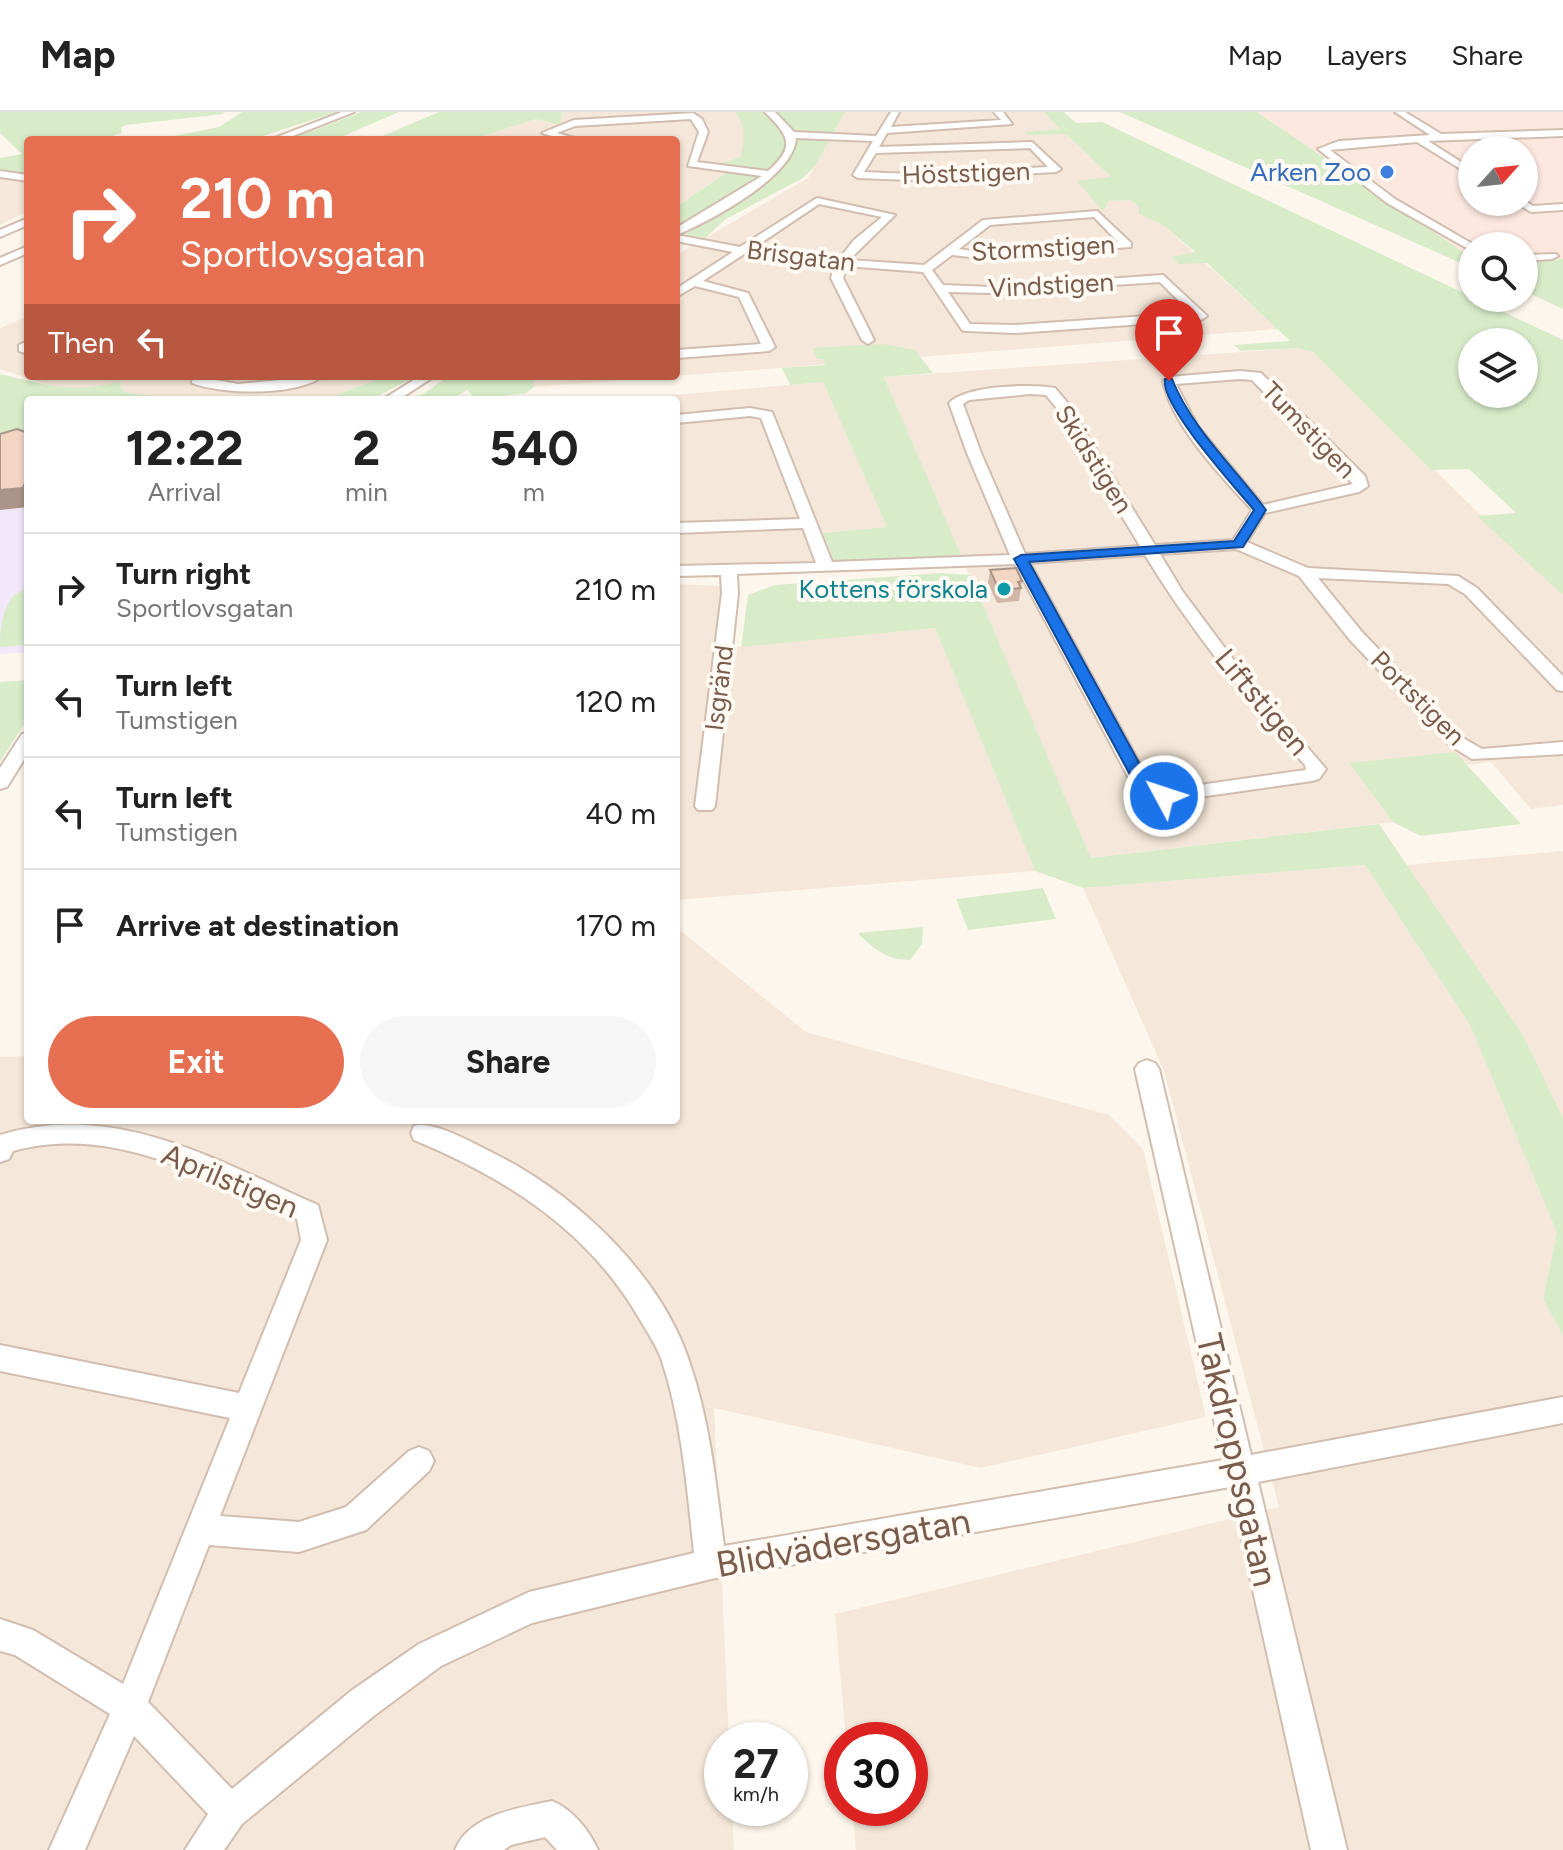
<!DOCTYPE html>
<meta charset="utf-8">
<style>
body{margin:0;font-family:Figtree,sans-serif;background:#f6f6f6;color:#222;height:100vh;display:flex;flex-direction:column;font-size:30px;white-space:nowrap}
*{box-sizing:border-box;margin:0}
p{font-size:26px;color:#767676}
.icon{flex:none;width:44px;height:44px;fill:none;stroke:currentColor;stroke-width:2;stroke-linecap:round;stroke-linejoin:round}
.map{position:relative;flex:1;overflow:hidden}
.panel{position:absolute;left:24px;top:284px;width:656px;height:728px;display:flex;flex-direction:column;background:#fff;border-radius:8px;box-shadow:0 2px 6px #0004}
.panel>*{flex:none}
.hud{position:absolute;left:24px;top:24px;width:656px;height:244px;border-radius:8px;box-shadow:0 2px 6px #0004;background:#e76f51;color:#fff;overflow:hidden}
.needle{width:52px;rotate:63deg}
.controls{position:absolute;left:1458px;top:24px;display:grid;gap:16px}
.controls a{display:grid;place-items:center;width:80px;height:80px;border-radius:50%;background:#fff;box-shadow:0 2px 6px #0004;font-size:40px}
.speed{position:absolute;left:704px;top:1610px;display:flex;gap:16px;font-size:40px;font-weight:700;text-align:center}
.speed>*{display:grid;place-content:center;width:104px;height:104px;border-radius:50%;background:#fff;box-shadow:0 2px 6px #0004;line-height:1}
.speed small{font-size:20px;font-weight:400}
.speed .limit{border:12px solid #d22;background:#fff;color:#111}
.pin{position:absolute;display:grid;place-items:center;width:68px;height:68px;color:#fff;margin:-82px -34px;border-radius:50% 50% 50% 0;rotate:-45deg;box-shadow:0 0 8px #0007}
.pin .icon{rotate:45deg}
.me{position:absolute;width:88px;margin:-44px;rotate:310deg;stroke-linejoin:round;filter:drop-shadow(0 0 6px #0008)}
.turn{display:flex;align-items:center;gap:28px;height:168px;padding:0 24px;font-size:36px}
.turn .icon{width:104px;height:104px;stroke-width:2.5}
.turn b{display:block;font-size:56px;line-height:68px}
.then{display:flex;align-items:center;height:76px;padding:0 24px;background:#0003;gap:16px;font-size:30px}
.eta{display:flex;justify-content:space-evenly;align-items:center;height:136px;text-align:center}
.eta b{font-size:48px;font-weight:700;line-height:56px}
.button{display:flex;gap:16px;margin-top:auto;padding:16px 24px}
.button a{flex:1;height:92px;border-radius:48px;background:#e76f51;color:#fff;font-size:32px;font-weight:700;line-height:92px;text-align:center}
.button a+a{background:#f6f6f6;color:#222}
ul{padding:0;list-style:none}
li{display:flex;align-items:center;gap:24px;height:112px;padding:0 24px;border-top:2px solid #e0e0e0}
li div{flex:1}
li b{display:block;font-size:30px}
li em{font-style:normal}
header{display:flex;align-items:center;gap:48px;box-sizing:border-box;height:112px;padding:0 40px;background:#fff;border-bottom:2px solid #e0e0e0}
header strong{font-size:38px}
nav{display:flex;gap:44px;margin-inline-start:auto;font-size:28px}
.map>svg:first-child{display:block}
.residential{fill:#f5e8da}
.commercial{fill:#fde8e0;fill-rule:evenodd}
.education{fill:#f3e8fa}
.green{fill:#d8ecc9;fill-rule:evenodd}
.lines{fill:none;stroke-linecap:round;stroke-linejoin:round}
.minor-casing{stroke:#d1beb0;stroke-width:4}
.minor{fill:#fff;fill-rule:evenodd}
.wall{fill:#d1b7a8}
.shaded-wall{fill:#aa9588}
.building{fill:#f3d5c3;stroke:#aa9588;stroke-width:2}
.route{fill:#1a73e8;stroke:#114b97;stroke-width:2}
.shop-dot{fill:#3f7fe0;stroke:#fffaf3;stroke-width:3}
.culture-dot{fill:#0f9aa8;stroke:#fffaf3;stroke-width:3}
.labels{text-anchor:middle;stroke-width:8;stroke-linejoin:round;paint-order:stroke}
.far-shop-label{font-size:26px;fill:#366cbe;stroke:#fffaf3;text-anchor:end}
.far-street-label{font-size:26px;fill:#7a5c4d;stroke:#fffaf3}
.far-culture-label{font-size:26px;fill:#0d838f;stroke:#fffaf3;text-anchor:end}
.street-label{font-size:30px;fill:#7a5c4d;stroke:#fffaf3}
.near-street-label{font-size:36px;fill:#7a5c4d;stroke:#fffaf3}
</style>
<header>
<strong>Map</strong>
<nav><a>Map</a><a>Layers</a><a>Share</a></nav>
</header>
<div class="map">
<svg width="1563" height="1738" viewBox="0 0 1563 1738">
<rect width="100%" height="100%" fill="#fdf6ec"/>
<path class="residential" d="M563,0H735L742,9L745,30L740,45L722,51L734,55L676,95V28H470L536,7L559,13Z
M845,0H1044L1061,17L1026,20L1066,22L1112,66L1103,98L1109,89L1130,88L1139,95V102L1163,113L1278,217L676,264V143L808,66Z
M0,65L28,71V99L0,113Z
M28,204V264H387L333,284L295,288H160L153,284L124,280L119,270L88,278L58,276L0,257V216Z
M1298,236L1313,240L1563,483V693L1531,697L1491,650L1466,653L1454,640L1350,652L1393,710L1091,746L884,265Z
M535,264H674L534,275Z
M823,270L887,415L824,421L835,451L676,454V288H617Z
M676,472L722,474L716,537L935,516L1035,759L676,788Z
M1563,739V1006L1523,923L1406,753Z
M1365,753L1470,913L1557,1121L1543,1187L1563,1223V1738H856L852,1696H910V1628H846L835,1502L1279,1395L1164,959L1083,776Z
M676,815L806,920L1109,1003L1143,1037L1206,1305L981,1356L714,1296L729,1628H722V1696H732L734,1738H0V945L28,944V1008H676Z"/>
<path class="commercial" d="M1257,0H1563V147L1524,150V134H1472V146ZM1472,38H1524V90H1472Z"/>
<path class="education" d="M28,328V540L0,542V340Z"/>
<path class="green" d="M0,0H223L224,2L126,13L121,15L122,21L114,23L118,28H28V63L0,57V46L22,42L0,21Z
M242,0H337L250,28H154L219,15Z
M361,0H399L334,28H288Z
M439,0H563L559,13L536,7L470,28H373Z
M735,0H845L815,54L803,66L726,107L705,126L676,120V95L733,56L702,50L722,51L740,45C745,28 746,13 735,0Z
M1044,0H1064L1076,11L1102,10L1563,228V483L1477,404L1516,401L1469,357L1431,358L1313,240L1298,236L1241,239L1234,233L1290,229L1207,151L1178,152L1172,145L1195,140L1163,113L1139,102V95L1130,88L1109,89L1103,99L1077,69L1111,65L1066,22L1028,23L1025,20L1060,17ZM1472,230H1524V282H1472Z
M1120,0H1257L1472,146V156Z
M1563,147V197L1524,179V150Z
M883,232L915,238L933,261L884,265L961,443L835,451L823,421L887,415L823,270L790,273L782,256L825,253L823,247H817L813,236Z
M0,262C47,273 70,282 119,270L124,280L153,284L160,288H28V328L0,340Z
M387,264H416L376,285L296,288L333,284Z
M449,264H535L534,275L526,281L476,287L467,278L452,287L420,284Z
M941,461L970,463L1091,746L1379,712L1523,923L1563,1006V1223L1543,1187L1557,1121L1470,913L1365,753L1083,776L1035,759L935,516L741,535L748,483L775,473Z
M28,476V533L0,535C0,514 3,482 28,476Z
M28,568V606L0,650V570Z
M1455,640L1521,712L1421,724L1393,710L1349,651Z
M1043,776L1056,807L968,818L956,787Z
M923,815L922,832L910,848C887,848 873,837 858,821Z"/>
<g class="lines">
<defs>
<path id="minor" d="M342,0H354L283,28H269Z
M765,0H775L794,20L876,24L891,0H899L891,15L1001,8L994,0H1003L1012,12L887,21L879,35L1032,30L1061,57L1056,60L910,68L858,66L853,63L873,29L796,26C795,64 710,109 677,123L740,135L817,86L895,103L849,148L924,153L983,108L1097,99L1131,131V135L978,146L952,143L932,158L943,173L990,175L1163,163L1207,204L1201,208L1015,221L966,219L962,218L923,160L846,154L843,166L874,228L868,232L862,228L831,166L835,153L783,149L744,142L703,169L748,181L775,235L769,239L676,246V238L761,232L739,185L695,174L676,185V177L733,140L676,129V116L762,64L688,54L699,20L691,7L575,14L557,21L581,28H565L542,21L574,8L693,1L702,7L708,20L697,50L768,59C797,34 788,23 765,0ZM1030,36L1048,55L910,62L864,60L876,41ZM819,92L882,105L854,128L839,147L752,137ZM1094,105L1118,130L978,140L959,137L990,113ZM1160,170L1191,201L1015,213L970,212L948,180L990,181Z
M1395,0H1405L1441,22L1563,18V24L1428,29L1472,57V64L1417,30L1330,38L1395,87L1476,134H1472V139L1387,91L1318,37L1339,29L1430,23Z
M0,59L28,63V69L0,65Z
M1524,88L1533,94L1563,92V98L1531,100L1515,90Z
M28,106V113L0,125V118Z
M28,134V141L0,153V146Z
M1556,142L1558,144L1552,147L1524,149V143Z
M28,229V242L19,239V233Z
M1240,259L1261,261L1365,364L1368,374L1359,380L1265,401L1247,430L1308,456L1458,464L1477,476L1563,564V579L1557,578L1465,482L1448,472L1318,466L1362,520L1463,626L1482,637L1563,630V642L1472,647L1451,634L1350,528L1299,464L1236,437L1160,442L1183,480L1245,563L1326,657L1319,667L1312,669L1164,690L1146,685L1133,674L1015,452L737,462L738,481L715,694L712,698H698L695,694L722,481L721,463L676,464V454L816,451L803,416L676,421V411L800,407L761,306L750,304L676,311V303L750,296L772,300L832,450L1010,443L967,341L949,291C966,273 1031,272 1055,276L1066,289L1155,433L1233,428L1252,398C1222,365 1172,314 1163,269L1169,265ZM1240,267L1252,268L1353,372L1263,393L1197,313L1176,272ZM1030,282L1046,283L1055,294L1140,434L1025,442L981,341L963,292L969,288ZM1145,443C1191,519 1246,586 1305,653L1306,658L1164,678L1150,670L1030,451Z
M193,264L238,272L323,264C297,284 223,283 192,271Z
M420,264H435L398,288H382Z
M28,621V641L7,675L0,677V656L22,622Z
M1147,948L1155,951L1159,957L1251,1343L1563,1285V1311L1258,1370L1347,1738H1311L1230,1375L711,1467L532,1511L441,1554L375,1603L242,1712L224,1738H185L208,1702L134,1624L85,1738H49L110,1602L15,1543L0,1539V1507L33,1518L123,1572L230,1306L0,1259V1233L239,1281L301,1128L297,1107C208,1067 114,1011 13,1039L9,1047L0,1050V1023C115,988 215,1048 318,1093L327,1128L220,1404L299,1410L346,1395L409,1339L419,1335L429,1339L434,1349L429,1359L366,1418L299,1440L209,1433L148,1590L232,1677L351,1579L419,1532L529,1480L694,1441C687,1376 682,1310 662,1249C657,1234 647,1220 639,1206C588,1118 506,1066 414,1028L411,1021L414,1014C433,1008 475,1032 493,1041C574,1081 660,1161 689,1249C710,1309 716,1372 724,1434L1223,1348L1135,957L1139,951Z
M552,1689C572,1697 589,1718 598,1738H557L545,1725L511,1733L504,1738H455C470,1702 519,1696 552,1689Z"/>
</defs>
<use href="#minor" class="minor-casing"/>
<use href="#minor" class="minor"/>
</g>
<path class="wall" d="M990,458L1022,469L1019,489L997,491L988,471Z"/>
<path class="shaded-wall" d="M28,364V395L0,398V378Z"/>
<path class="building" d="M17,317L28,321V353L27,356H28V364L23,376L0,378V322Z
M1016,456L1022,469L1018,470L1021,476L999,478L990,458Z"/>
<path class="route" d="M1165,267H1172C1192,317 1234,355 1266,398L1243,435L1029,450L1150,671L1172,684L1164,689L1147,685L1136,674L1014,447L1021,443L1234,429L1254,398C1234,374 1160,293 1165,267Z"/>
<circle class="shop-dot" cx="1387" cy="60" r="8"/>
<circle class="culture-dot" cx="1004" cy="477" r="8"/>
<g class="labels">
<g class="far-shop-label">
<text x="1371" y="69">Arken Zoo</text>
</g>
<g class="far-street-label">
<text transform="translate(966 61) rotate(-2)" y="9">Höststigen</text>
<text transform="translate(1043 136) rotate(-3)" y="9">Stormstigen</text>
<text transform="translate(801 144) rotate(7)" y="9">Brisgatan</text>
<text transform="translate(1051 173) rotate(-3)" y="9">Vindstigen</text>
<text transform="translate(1309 318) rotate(46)" y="9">Tumstigen</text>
<text transform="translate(1094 347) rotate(58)" y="9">Skidstigen</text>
<text transform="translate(719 576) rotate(-83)" y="9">Isgränd</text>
<text transform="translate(1418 586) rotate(45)" y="9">Portstigen</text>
</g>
<g class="far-culture-label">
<text x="988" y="486">Kottens förskola</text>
</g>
<g class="street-label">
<text transform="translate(1262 590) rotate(50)" y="10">Liftstigen</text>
<text transform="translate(230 1069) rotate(23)" y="10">Aprilstigen</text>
</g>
<g class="near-street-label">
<text transform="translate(1238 1348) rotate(77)" y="13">Takdroppsgatan</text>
<text transform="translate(843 1430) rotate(-10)" y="13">Blidvädersgatan</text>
</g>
</g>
</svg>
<div class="controls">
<a><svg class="needle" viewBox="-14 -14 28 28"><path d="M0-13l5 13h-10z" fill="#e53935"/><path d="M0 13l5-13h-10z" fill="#767676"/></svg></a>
<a><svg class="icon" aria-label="search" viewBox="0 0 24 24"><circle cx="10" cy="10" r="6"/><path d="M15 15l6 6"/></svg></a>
<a><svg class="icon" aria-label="layers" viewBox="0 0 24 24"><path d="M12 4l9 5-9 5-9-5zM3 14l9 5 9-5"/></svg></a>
</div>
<div class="speed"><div>27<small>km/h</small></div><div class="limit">30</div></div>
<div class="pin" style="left:1169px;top:269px;background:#d93025"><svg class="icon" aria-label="arrive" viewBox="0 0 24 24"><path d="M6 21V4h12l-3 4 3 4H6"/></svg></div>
<svg class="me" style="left:1164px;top:684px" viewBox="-20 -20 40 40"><circle r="17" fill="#1a73e8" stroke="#fff" stroke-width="3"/><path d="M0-11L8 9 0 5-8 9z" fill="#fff"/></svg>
<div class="hud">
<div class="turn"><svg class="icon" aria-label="right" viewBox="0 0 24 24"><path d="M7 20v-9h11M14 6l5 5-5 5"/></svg><div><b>210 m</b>Sportlovsgatan</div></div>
<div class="then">Then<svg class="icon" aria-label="left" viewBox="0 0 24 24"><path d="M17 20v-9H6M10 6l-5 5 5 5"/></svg></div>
</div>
<section class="panel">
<div class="eta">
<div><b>12:22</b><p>Arrival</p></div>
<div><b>2</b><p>min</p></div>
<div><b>540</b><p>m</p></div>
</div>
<ul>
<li><svg class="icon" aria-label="right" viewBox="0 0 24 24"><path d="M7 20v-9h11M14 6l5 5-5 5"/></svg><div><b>Turn right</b><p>Sportlovsgatan</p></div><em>210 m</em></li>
<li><svg class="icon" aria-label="left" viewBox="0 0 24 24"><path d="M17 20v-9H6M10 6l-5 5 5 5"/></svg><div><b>Turn left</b><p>Tumstigen</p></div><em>120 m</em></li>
<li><svg class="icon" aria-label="left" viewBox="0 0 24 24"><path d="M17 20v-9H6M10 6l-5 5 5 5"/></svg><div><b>Turn left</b><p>Tumstigen</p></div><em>40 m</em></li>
<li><svg class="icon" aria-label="arrive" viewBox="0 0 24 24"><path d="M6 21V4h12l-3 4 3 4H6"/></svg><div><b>Arrive at destination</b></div><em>170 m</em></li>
</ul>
<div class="button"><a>Exit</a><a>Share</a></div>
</section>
</div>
